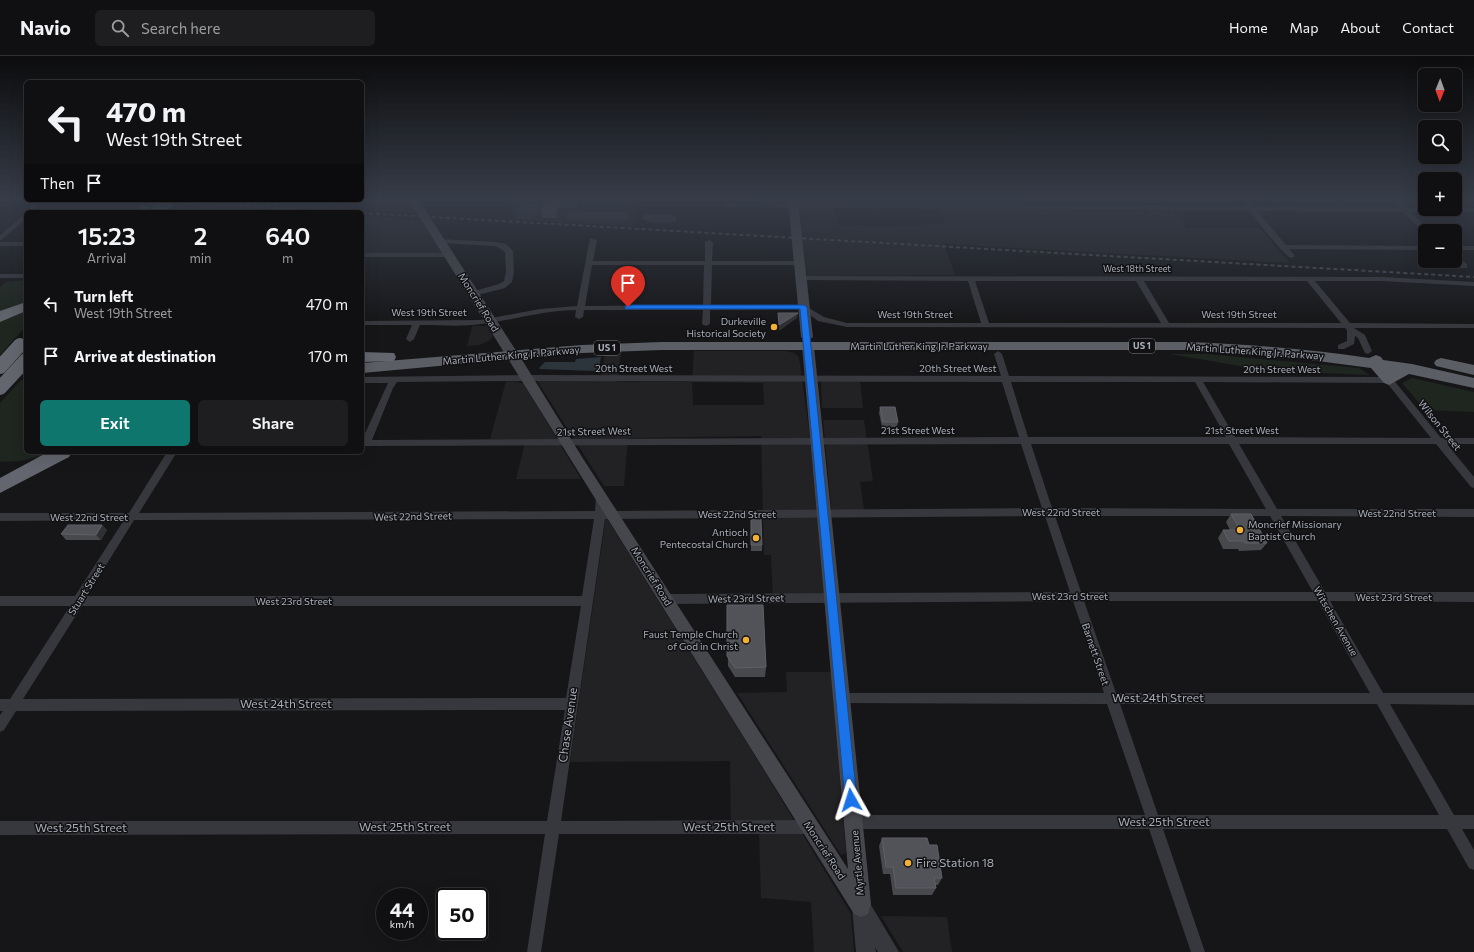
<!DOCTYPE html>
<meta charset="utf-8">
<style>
body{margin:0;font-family:Commissioner,sans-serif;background:#1e1e20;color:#f1f3f6;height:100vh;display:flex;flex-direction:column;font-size:15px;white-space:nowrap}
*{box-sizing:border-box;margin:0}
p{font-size:13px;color:#9c9d9f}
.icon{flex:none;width:22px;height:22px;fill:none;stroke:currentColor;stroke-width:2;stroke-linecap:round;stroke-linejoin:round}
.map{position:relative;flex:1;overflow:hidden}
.drawer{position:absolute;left:24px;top:154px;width:340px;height:244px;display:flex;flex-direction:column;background:#101012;border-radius:6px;box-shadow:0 4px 16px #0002,0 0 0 1px #303032}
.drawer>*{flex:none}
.guide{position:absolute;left:24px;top:24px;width:340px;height:122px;border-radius:6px;box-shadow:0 4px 16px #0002,0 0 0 1px #303032;background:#101012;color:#f1f3f6;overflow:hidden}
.needle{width:26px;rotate:181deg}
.buttons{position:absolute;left:1418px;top:12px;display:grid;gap:8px}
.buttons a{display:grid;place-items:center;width:44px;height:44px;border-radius:6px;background:#101012;box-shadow:0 4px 16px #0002,0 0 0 1px #303032;font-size:20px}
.speed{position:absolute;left:376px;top:832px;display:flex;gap:8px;font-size:20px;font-weight:700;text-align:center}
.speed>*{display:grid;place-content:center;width:52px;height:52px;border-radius:50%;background:#101012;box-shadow:0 4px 16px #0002,0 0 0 1px #303032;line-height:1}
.speed small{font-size:10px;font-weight:400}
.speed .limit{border:2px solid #111;border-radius:6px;background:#fff;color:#111}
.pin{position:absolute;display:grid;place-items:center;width:34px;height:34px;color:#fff;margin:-41px -17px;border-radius:50% 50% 50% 0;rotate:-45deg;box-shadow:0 0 4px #0007}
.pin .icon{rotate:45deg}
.me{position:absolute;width:44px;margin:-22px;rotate:354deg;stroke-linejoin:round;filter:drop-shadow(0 0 3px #0008)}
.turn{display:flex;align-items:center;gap:14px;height:84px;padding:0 16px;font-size:18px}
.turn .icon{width:52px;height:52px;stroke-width:2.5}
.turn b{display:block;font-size:28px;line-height:34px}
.then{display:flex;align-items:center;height:38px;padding:0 16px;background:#0003;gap:8px;font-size:15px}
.eta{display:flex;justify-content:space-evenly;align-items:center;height:68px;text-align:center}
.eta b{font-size:24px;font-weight:600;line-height:28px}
.button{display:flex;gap:8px;margin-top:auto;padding:8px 16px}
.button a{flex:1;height:46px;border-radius:6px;background:#0f766e;color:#fff;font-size:16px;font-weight:600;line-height:46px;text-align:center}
.button a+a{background:#1e1e20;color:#f1f3f6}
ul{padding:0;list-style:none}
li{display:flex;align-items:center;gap:12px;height:52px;padding:0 16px}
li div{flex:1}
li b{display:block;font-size:15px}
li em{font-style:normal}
header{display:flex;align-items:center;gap:24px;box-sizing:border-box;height:56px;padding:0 20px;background:#101012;border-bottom:1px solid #303032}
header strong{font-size:19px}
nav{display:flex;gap:22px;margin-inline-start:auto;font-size:14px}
.search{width:280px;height:36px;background:#1e1e20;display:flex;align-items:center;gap:10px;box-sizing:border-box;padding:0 14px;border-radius:6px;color:#9c9d9f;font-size:15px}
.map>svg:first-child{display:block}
.built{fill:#222225;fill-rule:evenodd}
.green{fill:#1e261f}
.water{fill:#2c353c}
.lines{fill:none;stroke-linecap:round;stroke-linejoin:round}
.minor{fill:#37383d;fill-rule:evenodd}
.tertiary{fill:#37383d;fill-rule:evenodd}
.secondary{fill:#45474d;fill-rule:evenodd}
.trunk{fill:#5b5e65;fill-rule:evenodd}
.motorway{fill:#63666e;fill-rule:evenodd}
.rail{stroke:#4a4c52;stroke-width:2;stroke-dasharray:4 3;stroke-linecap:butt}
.motorway-bridge{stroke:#63666e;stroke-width:14}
.wall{fill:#47494d}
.shaded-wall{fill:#2f3033}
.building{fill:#525359;stroke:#5f6168}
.route{fill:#1a73e8;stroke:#114b97}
.poi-dot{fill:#f2b134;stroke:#111113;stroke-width:1.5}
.labels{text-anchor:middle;stroke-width:3;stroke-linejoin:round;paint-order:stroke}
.far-street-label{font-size:9px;fill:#a8adb8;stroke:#111113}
.shield{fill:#111113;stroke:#7b7e86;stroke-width:1}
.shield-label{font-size:9px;font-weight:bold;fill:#a8adb8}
.street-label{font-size:10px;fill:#a8adb8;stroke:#111113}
.poi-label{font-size:10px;fill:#a8adb8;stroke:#111113;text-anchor:end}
.near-street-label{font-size:12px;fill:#a8adb8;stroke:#111113}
.near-poi-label{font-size:12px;fill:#a8adb8;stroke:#111113;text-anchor:start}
</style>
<header>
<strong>Navio</strong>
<div class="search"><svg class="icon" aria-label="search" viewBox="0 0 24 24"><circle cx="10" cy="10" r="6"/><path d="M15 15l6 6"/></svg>Search here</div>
<nav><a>Home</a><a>Map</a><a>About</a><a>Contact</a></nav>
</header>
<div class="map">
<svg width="1474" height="896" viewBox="0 0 1474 896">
<rect width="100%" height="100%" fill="#161618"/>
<path class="built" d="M371,144H411L419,157L365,153Z
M509,144H638L635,170L514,164Z
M798,144H828L829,149H833L838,169L909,170L945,167L941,153L1174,155L1187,172H1260L1290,207L944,188L955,219L807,220Z
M362,160L422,164L446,198H362Z
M472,270H487L493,280L490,284L480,289L467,290Z
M694,295H786L794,297L799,301L809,374L825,547H773L771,499H764L761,380L628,382L624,430H604L537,325H600L605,297H621L617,326H692ZM692,326L763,327L764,349H693Z
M506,325L523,327L581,423H516L526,383H490Z
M821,325H860L863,352H822Z
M823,364H864L873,425L860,426L865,460H832Z
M606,461L758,705L851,858L854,896H814L811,846L761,842L759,777H731L730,705L570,706Z
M786,616H831L846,797L841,799L737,637L787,636Z
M881,860L947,861L952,896H903Z"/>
<path class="green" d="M26,224V246L0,257V231L6,226Z
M26,252V270L0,299V263Z
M1169,298H1207L1359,312L1370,319L1270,315Z
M1412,322L1474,336V356L1425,354L1402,327Z
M21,324H26V396H56L21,405L0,406V347Z"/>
<path class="water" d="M523,147H536L541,151L539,159L528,163L519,162L513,155Z
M571,155L623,156L628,157L630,163L623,165L573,164L566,162L565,159Z
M644,158H670L676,161V165C667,168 650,168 642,163Z
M601,301L599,312L594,315L540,313L539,312L545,306H575L576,303Z"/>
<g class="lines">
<path class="minor" d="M37,144H44L33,156L26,157Z
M270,144H277L272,149L269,147Z
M327,144H334L329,149L326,147Z
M1242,144H1249L1254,150L1399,151L1392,144H1399L1407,151L1425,152V153L1474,152V156H1411L1431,175H1425V177L1403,156L1257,155L1286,189L1425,190V194L1289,193L1295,200L1291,202C1283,199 1257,164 1250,155L725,151L722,149L725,147L1247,150Z
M26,157V163L0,185V179Z
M590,182L597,184L593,205H705V186L709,184L713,186L712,205H802L803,207L799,209H712L711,249H804L824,261L847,267H981L968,225L801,224L797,222L798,220L1382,221L1474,226V230L1382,225H1315L1350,267L1474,268V272H1354L1365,279L1372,295L1368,298L1365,297L1358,282L1355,280L1354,288L1344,293H1338V289L1347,285V274L1345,272L847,271L818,265L802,253L710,254V268L706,270L702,268L703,254H584L583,261L579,263L575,261L576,254C544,254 514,264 482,268C462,271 440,269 420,269L414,283L410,286L406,283L412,269H362V265L481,264L540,253L577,250ZM592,209H704L703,249L585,250ZM975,225H1136L1161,267H989ZM1144,225H1307L1341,267H1169Z
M438,183L496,186L506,188L513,195L514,216L512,226L505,232L474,240H471V236L499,228L504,225L506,216L505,196L496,190L441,187H438Z
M0,186H26V190H0Z
M1455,190H1474V194H1455Z
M362,197H450L454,199L450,201H362Z
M1455,199L1467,208V212H1461L1455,205Z
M0,218H26V222H0Z
M998,295L1002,298L1009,320L1389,321L1392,322L1441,382H1474V388H1447L1474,421V432L1471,431L1436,388H1239L1277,453H1474V461L1281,460L1325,536H1474V546L1330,545L1383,637H1474V649L1390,648L1454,759H1474V773H1462L1474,794V814L1469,812L1447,773H1163L1205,896H1191L1149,773H853L848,771L846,766L848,761L853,759H1145L1107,648L841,647L837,646L835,642L837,638L841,637H1104L1073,545L666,548L662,546L660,543L662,540L666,538L1070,536L1045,460L605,463L561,765L811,764L816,766L818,771L816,776L811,778H559L541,896H527L545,778L0,779V765H547L565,654L16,655L4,674L0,676V659L3,655H0V643H10L70,550H0V540H75L124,464L0,465V457H129L167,396H177L139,457L595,455L596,442L601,438L606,442L605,455L1042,452L1021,388L362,390V384L388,327H362V321L526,319L1001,320L994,298ZM526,325L1002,326L1019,381L372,384L393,332L397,326ZM1011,326H1195L1226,381H1028ZM1203,326L1387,327L1431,382L1235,381ZM1031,388H1229L1266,453L1052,452ZM1055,460H1270L1313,536H1081ZM594,463L582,540H87L134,464ZM1084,545H1318L1370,637H1116ZM82,550H581L566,642L23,643ZM1120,648H1377L1439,759H1158Z"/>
<path class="tertiary" d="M861,842L868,844L899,896H878L875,891L876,896H856L852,851L854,844Z"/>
<path class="secondary" d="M409,144H419L524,307L582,401L848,813L802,290L808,286L814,290L871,848L868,858L861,861L854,858Z
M788,144H798L813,281L807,285L801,281Z"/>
<path class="trunk" d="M662,286H1186C1247,288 1309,293 1369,302L1376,299L1381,301L1383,304L1412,308L1474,322V332L1409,318L1389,329L1384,327L1371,312L1295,302L1186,294H662L582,297L362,317V307L582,289Z
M1441,302L1474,309V319L1436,310L1434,307L1436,304Z"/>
<path class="motorway" d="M144,150L149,151L150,156H136L139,151Z
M26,246V255L0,266V255Z
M362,296L394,297L396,301L394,305L362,306Z
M48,396H72L69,401L0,437V422Z"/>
<path class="rail" d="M141,144L345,156
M362,157L1474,221"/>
<path class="motorway-bridge" d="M158,155L168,144
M0,311L20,289
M0,332L26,304"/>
</g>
<path class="wall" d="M517,144H579V145L577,152H559L557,162H542L541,156L544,146H517Z
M737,144H779V145H737Z
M880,351L898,366L897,371H882L879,357Z
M1231,458L1267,487L1261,494L1239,495L1238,493H1223L1218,482L1223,474H1230L1226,466Z
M751,464L762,489V495H751Z
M102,469L107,474L101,484H66L61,478Z
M727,549L766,611L765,621H735L728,610Z
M882,782L929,789L942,822L938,829H935L936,832L932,839H893L890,818H883L879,790Z"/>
<path class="shaded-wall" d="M577,144H579V145L577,152L576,147Z
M558,147L559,152L557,162L556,157Z
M798,257L797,262L779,275V269Z
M102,469L107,474L101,484L96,479Z"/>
<path class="building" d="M545,144H577L576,147H558L556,157L541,156Z
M778,257H798L779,269Z
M880,351H895L898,366H883Z
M1231,458H1251L1267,487H1245L1244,485H1229L1223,474H1240Z
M761,463L762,489H751V464Z
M68,469H102L96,479L61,478Z
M727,549H763L766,611L735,612L727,600Z
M882,782H927L929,789H937L942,822H934L936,832H896L893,811H886Z"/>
<linearGradient id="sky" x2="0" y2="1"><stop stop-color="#0c0c0d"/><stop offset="0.53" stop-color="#363c48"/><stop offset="1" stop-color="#363c48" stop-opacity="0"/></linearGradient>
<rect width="1474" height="270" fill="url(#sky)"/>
<path class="route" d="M628,249H804L807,251L857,744L856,748L851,749L847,748L845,744L800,253H625V250Z"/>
<g class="poi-dot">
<circle cx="774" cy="271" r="4"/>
<circle cx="1240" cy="474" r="4"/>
<circle cx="756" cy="482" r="4"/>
<circle cx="746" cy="584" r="4"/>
<circle cx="908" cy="807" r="4"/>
</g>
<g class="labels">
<g class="far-street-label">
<text x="1137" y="216">West 18th Street</text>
</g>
<g class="shield">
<rect x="1129" y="283" width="26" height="14" rx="3"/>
<rect x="594" y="285" width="26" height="14" rx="3"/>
</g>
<g class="shield-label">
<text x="1142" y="293">US 1</text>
<text x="607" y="295">US 1</text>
</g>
<g class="street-label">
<text transform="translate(479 246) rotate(58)" y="4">Moncrief Road</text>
<text x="429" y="260">West 19th Street</text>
<text x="915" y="262">West 19th Street</text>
<text x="1239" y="262">West 19th Street</text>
<text x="919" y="294">Martin Luther King Jr. Parkway</text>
<text transform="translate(1255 295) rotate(4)" y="4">Martin Luther King Jr. Parkway</text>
<text transform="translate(511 299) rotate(-5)" y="4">Martin Luther King Jr. Parkway</text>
<text x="634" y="316">20th Street West</text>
<text x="958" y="316">20th Street West</text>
<text x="1282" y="317">20th Street West</text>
<text transform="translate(1440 369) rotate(51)" y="4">Wilson Street</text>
<text x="918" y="378">21st Street West</text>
<text x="1242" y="378">21st Street West</text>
<text transform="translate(594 375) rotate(-1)" y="4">21st Street West</text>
<text x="1061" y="460">West 22nd Street</text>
<text x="1397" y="461">West 22nd Street</text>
<text x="737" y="462">West 22nd Street</text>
<text transform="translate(413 460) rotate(-1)" y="4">West 22nd Street</text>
<text x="89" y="465">West 22nd Street</text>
<text transform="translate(652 520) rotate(58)" y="4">Moncrief Road</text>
<text transform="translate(86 533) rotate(-58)" y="4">Stuart Street</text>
<text x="1070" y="544">West 23rd Street</text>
<text x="1394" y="545">West 23rd Street</text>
<text transform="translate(746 542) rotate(-1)" y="4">West 23rd Street</text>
<text x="294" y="549">West 23rd Street</text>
<text transform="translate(1336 565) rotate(60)" y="4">Witschen Avenue</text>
<text transform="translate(1096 598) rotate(71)" y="4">Barnett Street</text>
<text transform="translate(825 794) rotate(57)" y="4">Moncrief Road</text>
<text transform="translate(857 807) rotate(-95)" y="4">Myrtle Avenue</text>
</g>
<g class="poi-label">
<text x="766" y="269">Durkeville<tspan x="766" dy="12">Historical Society</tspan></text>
<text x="1248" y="472" text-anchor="start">Moncrief Missionary<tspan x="1248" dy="12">Baptist Church</tspan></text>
<text x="748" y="480">Antioch<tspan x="748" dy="12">Pentecostal Church</tspan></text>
<text x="738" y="582">Faust Temple Church<tspan x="738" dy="12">of God in Christ</tspan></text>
</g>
<g class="near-street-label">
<text x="1158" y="646">West 24th Street</text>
<text x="286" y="652">West 24th Street</text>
<text transform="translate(568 669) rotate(-82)" y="4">Chase Avenue</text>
<text x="1164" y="770">West 25th Street</text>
<text x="405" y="775">West 25th Street</text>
<text x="729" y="775">West 25th Street</text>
<text x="81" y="776">West 25th Street</text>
</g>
<g class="near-poi-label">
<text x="916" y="811">Fire Station 18</text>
</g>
</g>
</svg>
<div class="buttons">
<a><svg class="needle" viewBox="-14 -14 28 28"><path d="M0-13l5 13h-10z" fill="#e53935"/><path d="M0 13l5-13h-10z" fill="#9c9d9f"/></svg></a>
<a><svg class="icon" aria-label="search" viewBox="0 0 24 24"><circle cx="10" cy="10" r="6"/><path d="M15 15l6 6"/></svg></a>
<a>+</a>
<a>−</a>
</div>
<div class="speed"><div>44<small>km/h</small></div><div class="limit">50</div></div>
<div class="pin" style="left:628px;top:251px;background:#d93025"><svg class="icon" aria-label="arrive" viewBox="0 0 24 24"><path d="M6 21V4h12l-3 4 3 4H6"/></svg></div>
<svg class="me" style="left:851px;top:744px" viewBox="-20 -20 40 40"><path d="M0-17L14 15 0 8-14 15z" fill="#1a73e8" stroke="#fff" stroke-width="4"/></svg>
<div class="guide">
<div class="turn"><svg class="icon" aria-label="left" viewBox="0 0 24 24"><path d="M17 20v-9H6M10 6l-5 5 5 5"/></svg><div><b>470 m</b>West 19th Street</div></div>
<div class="then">Then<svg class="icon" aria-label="arrive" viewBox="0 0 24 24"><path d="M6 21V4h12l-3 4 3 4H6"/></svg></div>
</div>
<section class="drawer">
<div class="eta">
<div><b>15:23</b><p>Arrival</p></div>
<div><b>2</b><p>min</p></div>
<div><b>640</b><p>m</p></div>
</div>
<ul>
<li><svg class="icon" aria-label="left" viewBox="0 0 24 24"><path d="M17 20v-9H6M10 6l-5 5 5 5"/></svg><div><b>Turn left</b><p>West 19th Street</p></div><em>470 m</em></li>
<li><svg class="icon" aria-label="arrive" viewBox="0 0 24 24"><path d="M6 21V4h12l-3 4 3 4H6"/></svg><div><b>Arrive at destination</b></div><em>170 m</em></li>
</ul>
<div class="button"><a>Exit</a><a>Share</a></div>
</section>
</div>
